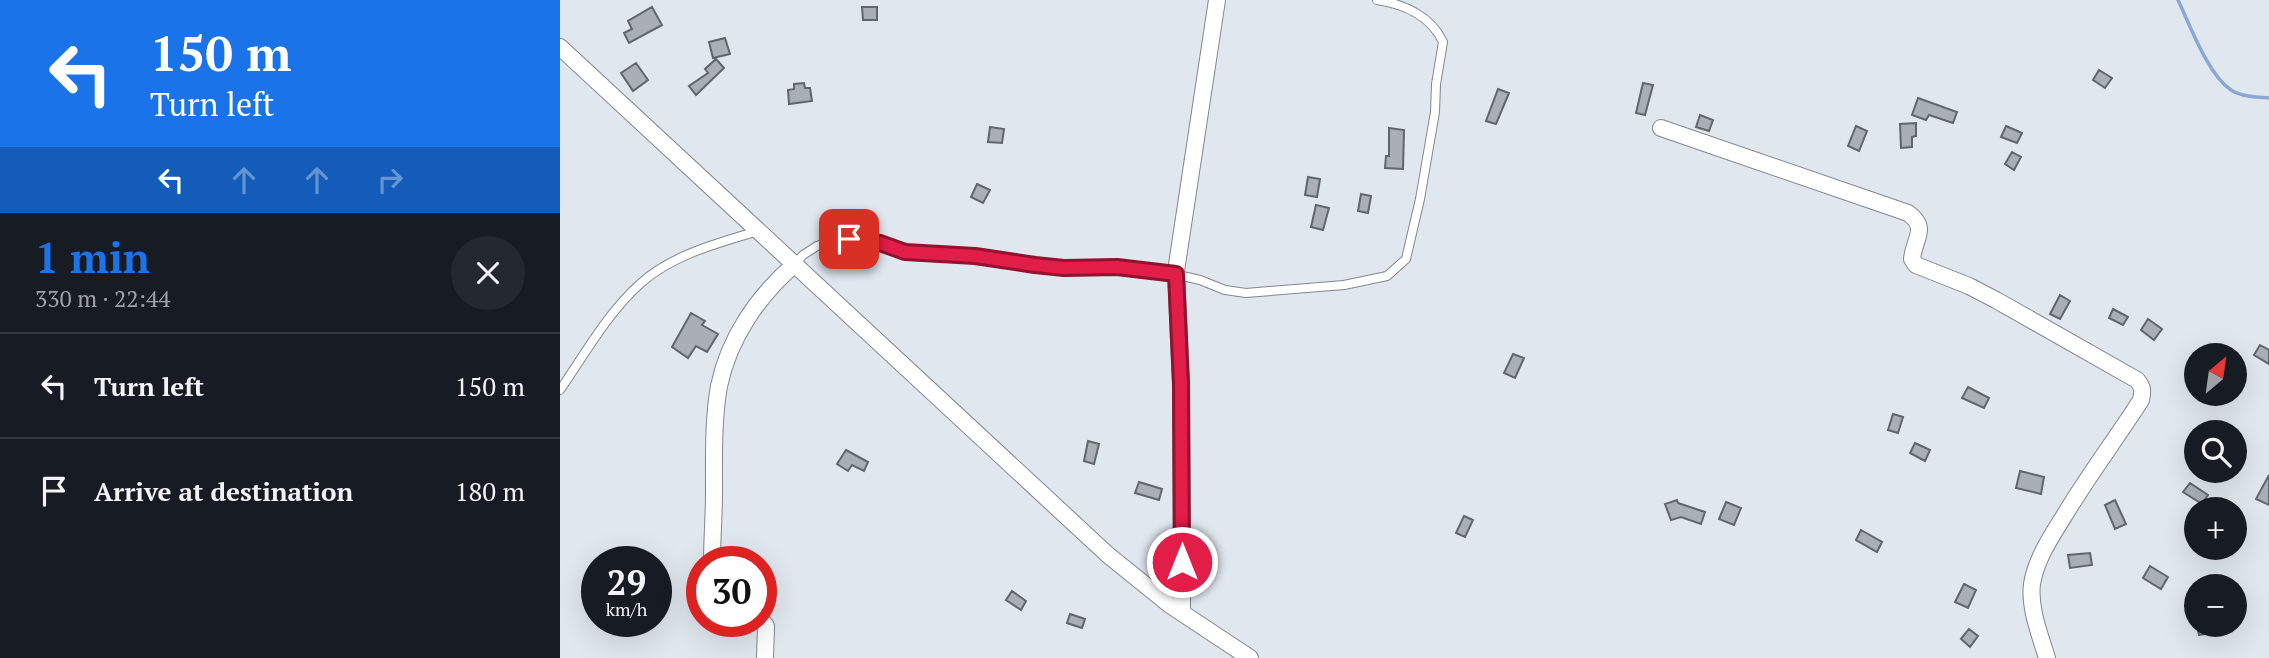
<!DOCTYPE html>
<meta charset="utf-8">
<style>
body{margin:0;font-family:"PT Serif",serif;background:#242831;color:#f1f3f6;height:100vh;display:flex;flex-direction:column;font-size:26px;white-space:nowrap}
*{box-sizing:border-box;margin:0}
p{font-size:23px;color:#9ea1a6}
.icon{flex:none;width:38px;height:38px;fill:none;stroke:currentColor;stroke-width:2;stroke-linecap:round;stroke-linejoin:round}
.map{position:relative;flex:1;overflow:hidden}
.sheet{display:flex;flex-direction:column;background:#171b24;width:560px}
.sheet>*{flex:none}
.guide{background:#1a73e8;color:#fff;overflow:hidden}
.needle{width:46px;rotate:29deg}
.buttons{position:absolute;left:1624px;top:343px;display:grid;gap:14px}
.buttons a{display:grid;place-items:center;width:63px;height:63px;border-radius:50%;background:#171b24;box-shadow:0 7px 28px #0002;font-size:35px}
.speed{position:absolute;left:21px;top:546px;display:flex;gap:14px;font-size:35px;font-weight:700;text-align:center}
.speed>*{display:grid;place-content:center;width:91px;height:91px;border-radius:50%;background:#171b24;box-shadow:0 7px 28px #0002;line-height:1}
.speed small{font-size:18px;font-weight:400}
.speed .limit{border:10px solid #d22;background:#fff;color:#111}
.pin{position:absolute;display:grid;place-items:center;width:60px;height:60px;color:#fff;margin:-30px;border-radius:14px;box-shadow:0 4px 10px #0006}
.me{position:absolute;width:77px;margin:-38px;rotate:0deg;stroke-linejoin:round;filter:drop-shadow(0 0 5px #0008)}
.turn{display:flex;align-items:center;gap:24px;height:147px;padding:0 35px;font-size:32px}
.turn .icon{width:91px;height:91px;stroke-width:2.5}
.turn b{display:block;font-size:49px;line-height:60px}
.lanes{display:flex;align-items:center;height:66px;padding:0 35px;background:#0003;justify-content:center;gap:35px;direction:ltr}
.lanes .off{opacity:.35}
.round{display:grid;place-items:center;flex:none;width:74px;height:74px;border-radius:37px;background:#242831}
.head{display:flex;align-items:center;justify-content:space-between;height:119px;padding:0 35px}
h1{font-size:42px;font-weight:600;line-height:52px;color:#1a73e8}
ul{padding:0;list-style:none}
li{display:flex;align-items:center;gap:21px;height:105px;padding:0 35px;border-top:2px solid #363941}
li div{flex:1}
li b{display:block;font-size:26px}
li em{font-style:normal}
main{display:flex;flex:1;min-height:0}
.map>svg:first-child{display:block}
.lines{fill:none;stroke-linecap:round;stroke-linejoin:round}
.stream{stroke:#89a8d7;stroke-width:3.5}
.building{fill:#aaafb7;stroke:#61666d;stroke-width:2}
.lane-casing{stroke:#81868e;stroke-width:10}
.street-casing{stroke:#81868e;stroke-width:18}
.lane{stroke:#fff;stroke-width:8}
.street{stroke:#fff;stroke-width:16}
.route-casing{stroke:#92132f;stroke-width:18}
.route{stroke:#e11d48;stroke-width:12}
</style>
<main>
<section class="sheet">
<div class="guide">
<div class="turn"><svg class="icon" aria-label="left" viewBox="0 0 24 24"><path d="M17 20v-9H6M10 6l-5 5 5 5"/></svg><div><b>150 m</b>Turn left</div></div>
<div class="lanes"><svg class="icon" aria-label="left" viewBox="0 0 24 24"><path d="M17 20v-9H6M10 6l-5 5 5 5"/></svg><svg class="icon off" aria-label="ahead" viewBox="0 0 24 24"><path d="M12 20V5M6 11l6-6 6 6"/></svg><svg class="icon off" aria-label="ahead" viewBox="0 0 24 24"><path d="M12 20V5M6 11l6-6 6 6"/></svg><svg class="icon off" aria-label="right" viewBox="0 0 24 24"><path d="M7 20v-9h11M14 6l5 5-5 5"/></svg></div>
</div>
<div class="head"><div><h1>1 min</h1><p>330 m · 22:44</p></div><a class="round"><svg class="icon" aria-label="close" viewBox="0 0 24 24"><path d="M6 6l12 12M18 6L6 18"/></svg></a></div>
<ul>
<li><svg class="icon" aria-label="left" viewBox="0 0 24 24"><path d="M17 20v-9H6M10 6l-5 5 5 5"/></svg><div><b>Turn left</b></div><em>150 m</em></li>
<li><svg class="icon" aria-label="arrive" viewBox="0 0 24 24"><path d="M6 21V4h12l-3 4 3 4H6"/></svg><div><b>Arrive at destination</b></div><em>180 m</em></li>
</ul>
</section>
<div class="map">
<svg width="1709" height="658" viewBox="0 0 1709 658">
<rect width="100%" height="100%" fill="#e1e7ef"/>
<g class="lines">
<path class="stream" d="M1618,0C1630,25 1648,75 1671,90C1682,97 1697,97 1709,98"/>
</g>
<path class="building" d="M92,7L102,25L69,43L64,33L72,29L68,21Z
M302,7H317V20H303Z
M165,38L170,54L153,58L149,42Z
M156,59L164,68L136,95L129,86L148,73L145,69Z
M76,63L88,80L73,91L61,73Z
M1539,70L1552,78L1545,88L1533,80Z
M244,83L245,88H250L252,101L229,104L228,90L234,89V84Z
M1083,83L1093,85L1085,115L1076,113Z
M938,89L949,93L936,124L926,121Z
M1358,98L1397,112L1393,123L1369,115L1366,120L1352,115Z
M1140,115L1153,120L1149,131L1136,127Z
M1356,123V136L1352,137V147L1341,148L1340,124Z
M1296,126L1307,131L1299,151L1288,146Z
M1446,126L1462,133L1457,143L1441,137Z
M430,127L444,129L442,143L428,142Z
M829,128L844,130L843,169L825,168L826,156H829Z
M1452,152L1461,157L1454,170L1445,164Z
M748,177L760,179L757,197L745,195Z
M417,184L430,190L423,203L411,197Z
M801,194L811,196L808,213L798,211Z
M756,205L769,208L763,230L751,227Z
M1500,295L1510,301L1500,319L1490,314Z
M1553,309L1568,317L1563,325L1549,318Z
M131,313L145,321L142,325L158,334L147,352L136,346L128,358L112,347Z
M1588,319L1602,329L1594,340L1581,330Z
M1700,345L1709,350V364L1694,355Z
M953,354L964,358L955,378L944,373Z
M1408,387L1429,398L1424,408L1402,398Z
M1333,414L1343,417L1338,433L1328,430Z
M528,441L539,444L534,464L524,461Z
M1355,443L1370,450L1365,461L1350,453Z
M286,450L308,462L304,471L292,465L288,471L277,464Z
M1460,471L1484,477L1481,494L1456,488Z
M1709,475V505L1696,499Z
M579,482L602,489L599,500L575,493Z
M1630,483L1648,495L1642,504L1623,492Z
M1117,500L1118,503L1145,512L1141,524L1121,517L1111,520L1105,504Z
M1555,500L1566,524L1555,529L1545,505Z
M1166,502L1181,508L1174,525L1159,519Z
M904,516L913,520L905,537L896,533Z
M1301,530L1322,542L1317,552L1296,540Z
M1530,553L1532,565L1510,568L1508,555Z
M1590,566L1608,577L1601,589L1583,578Z
M1404,584L1416,590L1408,608L1395,602Z
M452,591L466,601L461,610L446,600Z
M510,614L525,619L522,628L507,623Z
M1637,625H1666L1667,630L1639,635Z
M1409,629L1418,636L1410,647L1401,639Z"/>
<g class="lines">
<defs>
<path id="lane" d="M234,265L243,255L257,246L274,240L289,239L320,243L345,252L415,256L475,265L504,267L557,266L596,270L640,280L665,290L686,293L784,285L827,276L846,259L860,199L875,112L876,84L883,42C871,16 844,4 817,0
M0,390C25,354 48,312 81,283C112,255 158,243 198,231"/>
<path id="street" d="M0,47L548,555L610,605L690,658
M1101,128L1348,213C1369,228 1354,238 1352,259L1356,265L1409,286L1436,300L1577,380C1583,387 1583,391 1581,400C1556,439 1528,476 1504,516C1491,537 1476,559 1472,584C1469,608 1480,635 1487,658
M152,562C152,539 154,516 154,492C154,457 153,420 159,386C169,338 198,296 234,265
M622,612L621,384L616,271L657,0
M201,620L206,626L205,658"/>
</defs>
<use href="#lane" class="lane-casing"/>
<use href="#street" class="street-casing"/>
<use href="#lane" class="lane"/>
<use href="#street" class="street"/>
</g>
<g class="lines">
<defs>
<path id="route" d="M289,239L320,243L345,252L415,256L475,265L504,268L557,267L616,274L621,384L622,562"/>
</defs>
<use href="#route" class="route-casing"/>
<use href="#route" class="route"/>
</g>
</svg>
<div class="buttons">
<a><svg class="needle" viewBox="-14 -14 28 28"><path d="M0-13l5 13h-10z" fill="#e53935"/><path d="M0 13l5-13h-10z" fill="#9ea1a6"/></svg></a>
<a><svg class="icon" aria-label="search" viewBox="0 0 24 24"><circle cx="10" cy="10" r="6"/><path d="M15 15l6 6"/></svg></a>
<a>+</a>
<a>−</a>
</div>
<div class="speed"><div>29<small>km/h</small></div><div class="limit">30</div></div>
<div class="pin" style="left:289px;top:239px;background:#d93025"><svg class="icon" aria-label="arrive" viewBox="0 0 24 24"><path d="M6 21V4h12l-3 4 3 4H6"/></svg></div>
<svg class="me" style="left:622px;top:562px" viewBox="-20 -20 40 40"><circle r="17" fill="#e11d48" stroke="#fff" stroke-width="3"/><path d="M0-11L8 9 0 5-8 9z" fill="#fff"/></svg>
</div>
</main>
